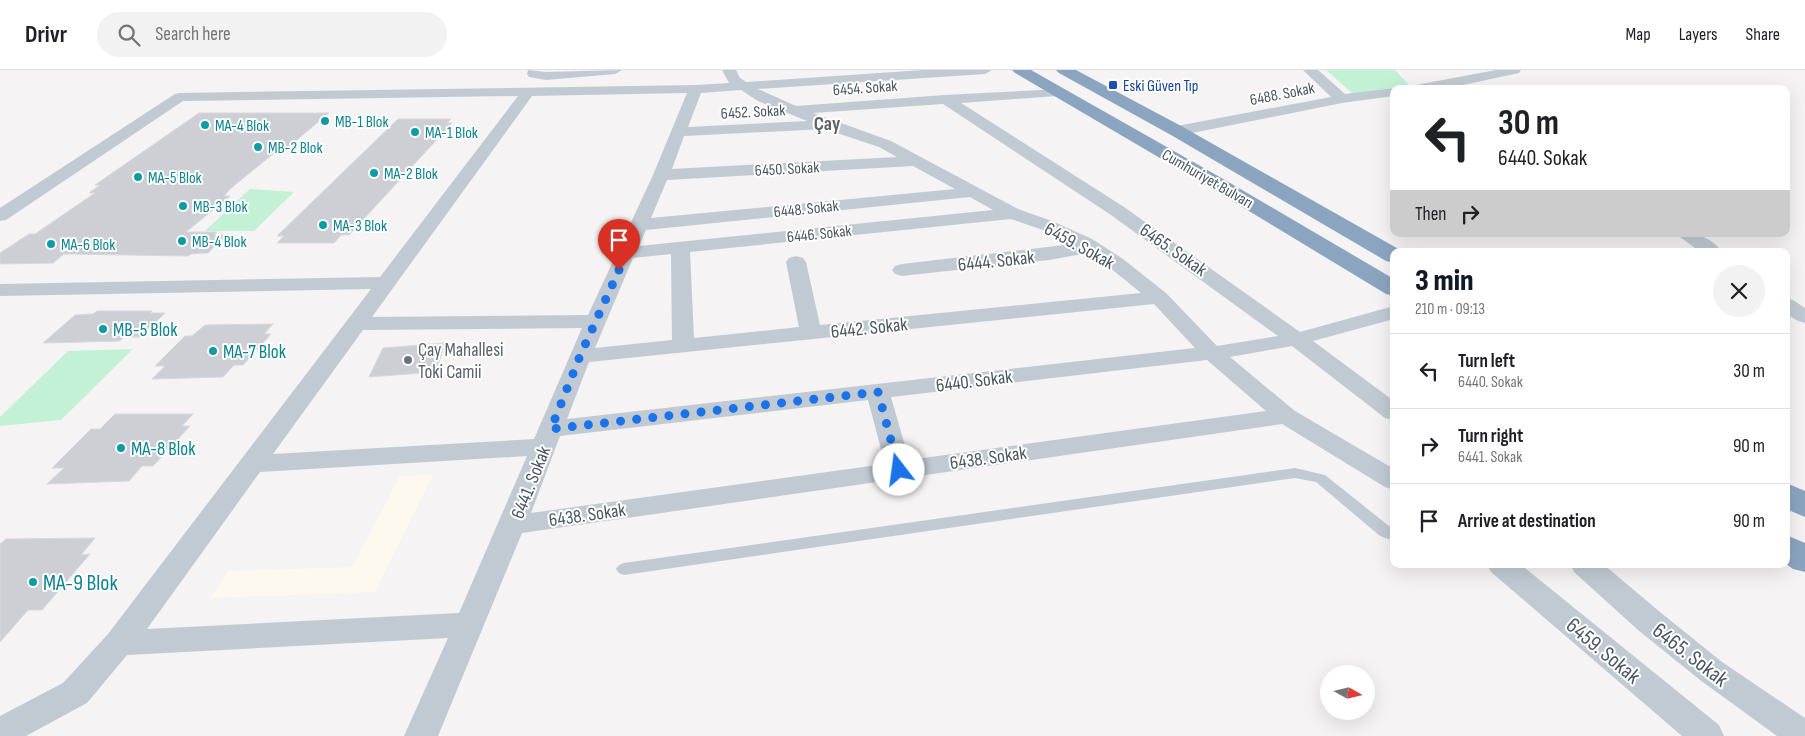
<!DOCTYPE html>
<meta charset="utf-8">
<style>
body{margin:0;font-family:"Sofia Sans Condensed",sans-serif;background:#f2f2f2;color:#202124;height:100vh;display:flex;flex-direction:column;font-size:19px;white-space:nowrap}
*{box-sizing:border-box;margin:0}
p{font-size:16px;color:#757577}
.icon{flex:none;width:28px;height:28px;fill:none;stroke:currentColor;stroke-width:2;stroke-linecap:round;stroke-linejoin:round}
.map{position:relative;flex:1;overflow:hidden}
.sheet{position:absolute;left:1390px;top:178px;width:400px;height:320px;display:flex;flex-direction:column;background:#fff;border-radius:10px;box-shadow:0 5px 20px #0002}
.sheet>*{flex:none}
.top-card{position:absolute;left:1390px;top:15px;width:400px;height:152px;border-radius:10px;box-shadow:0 5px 20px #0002;background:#fff;color:#202124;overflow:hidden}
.needle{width:32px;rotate:98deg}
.tools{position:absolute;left:1320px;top:595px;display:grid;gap:10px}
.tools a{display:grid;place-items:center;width:55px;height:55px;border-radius:50%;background:#fff;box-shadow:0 5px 20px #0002;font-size:25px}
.pin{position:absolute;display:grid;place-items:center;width:42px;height:42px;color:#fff;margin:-51px -21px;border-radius:50% 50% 50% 0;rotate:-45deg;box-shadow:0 0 5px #0007}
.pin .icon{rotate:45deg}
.me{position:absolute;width:55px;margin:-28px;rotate:345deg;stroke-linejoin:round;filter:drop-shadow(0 0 4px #0008)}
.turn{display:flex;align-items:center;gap:18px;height:105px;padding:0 25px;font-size:22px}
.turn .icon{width:65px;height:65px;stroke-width:2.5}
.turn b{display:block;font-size:35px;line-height:42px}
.then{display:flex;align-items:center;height:48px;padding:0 25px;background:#0003;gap:10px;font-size:19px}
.round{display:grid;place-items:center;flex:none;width:52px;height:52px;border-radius:26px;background:#f2f2f2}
.headline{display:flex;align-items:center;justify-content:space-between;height:85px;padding:0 25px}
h1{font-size:30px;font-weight:800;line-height:38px;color:#111827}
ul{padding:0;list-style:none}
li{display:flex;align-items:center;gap:15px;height:75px;padding:0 25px;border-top:1px solid #e0e0e0}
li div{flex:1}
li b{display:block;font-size:19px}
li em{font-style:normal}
header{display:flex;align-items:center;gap:30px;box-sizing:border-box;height:70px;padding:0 25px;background:#fff;border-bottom:1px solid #e0e0e0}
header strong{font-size:24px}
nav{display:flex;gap:28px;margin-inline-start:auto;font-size:18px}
.search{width:350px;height:45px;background:#f2f2f2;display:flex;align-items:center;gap:12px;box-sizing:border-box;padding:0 18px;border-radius:28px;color:#757577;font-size:19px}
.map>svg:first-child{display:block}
.commercial{fill:#fdf9ef}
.green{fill:#c3f1d5}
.building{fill:#cdcfd5;stroke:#d7d9de}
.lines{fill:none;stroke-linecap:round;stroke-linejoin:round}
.lane{fill:#c1cad2;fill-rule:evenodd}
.street{fill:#c1cad2;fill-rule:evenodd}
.highway{fill:#8ba5c1;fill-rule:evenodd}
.route{stroke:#1a73e8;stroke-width:9;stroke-dasharray:0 16.2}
.transit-dot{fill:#1a4fb4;stroke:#fff;stroke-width:2}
.culture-dot{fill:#0f9aa8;stroke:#fff;stroke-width:2}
.worship-dot{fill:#6b7280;stroke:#fff;stroke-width:2}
.labels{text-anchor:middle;stroke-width:4;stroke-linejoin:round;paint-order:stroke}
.far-transit-label{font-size:16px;fill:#164399;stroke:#fff;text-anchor:start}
.far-street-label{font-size:16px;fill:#4a5661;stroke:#fff}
.far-culture-label{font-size:16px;fill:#0d838f;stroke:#fff;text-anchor:start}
.street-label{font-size:19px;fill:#4a5661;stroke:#fff}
.culture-label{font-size:19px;fill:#0d838f;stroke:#fff;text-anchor:start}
.worship-label{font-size:19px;fill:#5b616d;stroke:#fff;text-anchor:start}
.far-district-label{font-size:20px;font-weight:bold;fill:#5f6368;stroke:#fff}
.near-culture-label{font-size:22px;fill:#0d838f;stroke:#fff;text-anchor:start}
.near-street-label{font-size:22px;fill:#4a5661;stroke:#fff}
</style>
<header>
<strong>Drivr</strong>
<div class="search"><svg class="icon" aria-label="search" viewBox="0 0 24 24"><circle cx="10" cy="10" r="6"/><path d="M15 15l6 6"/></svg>Search here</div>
<nav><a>Map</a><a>Layers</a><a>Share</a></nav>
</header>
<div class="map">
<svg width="1805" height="666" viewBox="0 0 1805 666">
<rect width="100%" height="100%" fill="#f5f3f3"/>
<path class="commercial" d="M433,405L375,522L210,528L228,501L352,497L400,406Z"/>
<path class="green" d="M1326,0H1395L1409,15L1353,24Z
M250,119L294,122L254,161H205Z
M133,279L61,350L0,356V347L68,281Z"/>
<path class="building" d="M199,43H329L280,84H273L230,119L224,126H230L186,162H217L214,165H227L208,183L191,184L188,186L64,184L53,193L0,194V183L29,164H35L95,123H89L100,115H95Z
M398,49H451L447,53H452L349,165H341L334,173H277L284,166H277Z
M97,241H152L150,243H165L140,267H124L120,271L43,273L75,245L93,244Z
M273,254L264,264H271L243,295H234L223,307L152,309L165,296H155L185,266H192L205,255Z
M445,273L436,302L369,307L383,278Z
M115,344H193L182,356H190L153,396H142L129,411L47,414L64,398H52L91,359H100Z
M95,468L81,485L90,484L42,540H28L0,572V474L6,469Z"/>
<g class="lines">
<path class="lane" d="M1295,398L1325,405L1394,460V471L1380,466L1316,412L1295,408L624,505L619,503L616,499L619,495L624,493Z"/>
<path class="street" d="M528,0L546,2L622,0L615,4L546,10L529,7L527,4Z
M722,0H736L740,8L746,12L923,0H992L985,4L758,19L796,36L945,25L1062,19L1064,22L1057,26L961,33L1124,137L1300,262L1394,236V249L1313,271L1394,331V350L1385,348L1292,276L1230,287L1295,341L1394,399V420L1385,417L1282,354L522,463L438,666H404L448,568L127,585L87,633L26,666H0V646L63,613L108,564L371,219L0,226V214L380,207L518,26L183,31L6,150L0,151V138L175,24L180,23L696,15L729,13ZM741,20L758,31L807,51L688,57L701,23ZM687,23L653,105L588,245L372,247L532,26ZM943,34L1111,145L1278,266L1217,276L1166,223L1123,189L1092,169L1052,151L1018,139L891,71L813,43ZM825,59L879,77L897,87L672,99L684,66ZM913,96L955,119L651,148L667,110ZM970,127L993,140L639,176L646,160ZM1011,149L1040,159L1073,174L902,194L895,196L892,200L895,204L902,206L1049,190L1088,183L1109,197L1141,223L820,255L806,192L803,188L796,186L789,188L786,192L799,257L694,268L690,182ZM671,184L672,270L595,278L633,188ZM1154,234L1195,278L567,349L589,292ZM582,258L534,369L273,384L363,260ZM1207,290L1266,341L909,390L891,327ZM868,330L885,394L531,443L560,366ZM527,386L459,543L147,559L260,402Z
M1303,0H1318L1345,24L1394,18L1398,19H1394V26L1342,33L1177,66L1172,64L1169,61L1172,58L1177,56L1331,27Z
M1496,0H1521L1519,3L1444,19H1409L1416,15Z
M1676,164C1693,163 1710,165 1721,181H1699Z
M1786,228L1793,230L1805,238V253L1798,251L1786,244Z
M1487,494H1520L1719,655L1724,666H1682L1491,502Z
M1570,494H1603L1660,542L1722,592L1805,648V666H1777L1700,610L1638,560L1574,502Z"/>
<path class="highway" d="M1012,0H1031L1225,110L1394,209V226L1386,224L1211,118L1015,3Z
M1056,0H1076L1183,57L1402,181H1394V193L1386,191L1171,65L1059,3Z
M1786,413L1805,421V447L1786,439Z
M1786,465L1805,473V502L1793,499L1786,494Z"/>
</g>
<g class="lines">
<path class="route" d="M619,200L580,286L551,359L878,322L899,400"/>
</g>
<rect class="transit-dot" x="1108" y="10" width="10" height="10" rx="2.5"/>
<g class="culture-dot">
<circle cx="325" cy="51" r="5"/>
<circle cx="205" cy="55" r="5"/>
<circle cx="415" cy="62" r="5"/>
<circle cx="258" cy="77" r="5"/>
<circle cx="374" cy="103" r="5"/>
<circle cx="138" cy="107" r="5"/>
<circle cx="183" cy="136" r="5"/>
<circle cx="323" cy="155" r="5"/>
<circle cx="182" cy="171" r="5"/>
<circle cx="51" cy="174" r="5"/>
<circle cx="103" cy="259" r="5"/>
<circle cx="213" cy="281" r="5"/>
<circle cx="121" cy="378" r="5"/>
<circle cx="33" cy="512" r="5"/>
</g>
<circle class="worship-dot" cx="408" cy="290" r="5"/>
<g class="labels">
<g class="far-transit-label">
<text x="1123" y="21">Eski Güven Tıp</text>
</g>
<g class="far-street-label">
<text transform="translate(865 17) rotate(-4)" y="6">6454. Sokak</text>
<text transform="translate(1282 23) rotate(-11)" y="6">6488. Sokak</text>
<text transform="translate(753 41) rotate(-3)" y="6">6452. Sokak</text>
<text transform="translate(787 98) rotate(-3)" y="6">6450. Sokak</text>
<text transform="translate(1208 108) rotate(30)" y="6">Cumhuriyet Bulvarı</text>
<text transform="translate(806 138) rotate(-6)" y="6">6448. Sokak</text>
<text transform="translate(819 163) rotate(-6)" y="6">6446. Sokak</text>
</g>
<g class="far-culture-label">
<text x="335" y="57">MB-1 Blok</text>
<text x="215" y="61">MA-4 Blok</text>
<text x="425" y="68">MA-1 Blok</text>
<text x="268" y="83">MB-2 Blok</text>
<text x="384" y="109">MA-2 Blok</text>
<text x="148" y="113">MA-5 Blok</text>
<text x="193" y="142">MB-3 Blok</text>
<text x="333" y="161">MA-3 Blok</text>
<text x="192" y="177">MB-4 Blok</text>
<text x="61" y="180">MA-6 Blok</text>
</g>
<g class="street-label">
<text transform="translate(1080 175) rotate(29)" y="7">6459. Sokak</text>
<text transform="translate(1174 179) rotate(35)" y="7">6465. Sokak</text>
<text transform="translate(996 190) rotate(-6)" y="7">6444. Sokak</text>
<text transform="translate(869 257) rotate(-6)" y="7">6442. Sokak</text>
<text transform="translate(974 310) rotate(-7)" y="7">6440. Sokak</text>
<text transform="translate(988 387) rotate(-8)" y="7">6438. Sokak</text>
<text transform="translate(530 412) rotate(-68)" y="7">6441. Sokak</text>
<text transform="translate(587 444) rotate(-8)" y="7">6438. Sokak</text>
</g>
<g class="culture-label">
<text x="113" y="266">MB-5 Blok</text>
<text x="223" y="288">MA-7 Blok</text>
<text x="131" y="385">MA-8 Blok</text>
</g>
<g class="worship-label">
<text x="418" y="286">Çay Mahallesi<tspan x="418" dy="22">Toki Camii</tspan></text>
</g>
<g class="far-district-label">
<text x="827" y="60">Çay</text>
</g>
<g class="near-culture-label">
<text x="43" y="520">MA-9 Blok</text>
</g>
<g class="near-street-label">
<text transform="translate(1604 580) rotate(40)" y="8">6459. Sokak</text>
<text transform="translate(1691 584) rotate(38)" y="8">6465. Sokak</text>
</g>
</g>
</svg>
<div class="tools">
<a><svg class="needle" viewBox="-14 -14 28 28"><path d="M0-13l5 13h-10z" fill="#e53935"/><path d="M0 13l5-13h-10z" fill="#757577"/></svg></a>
</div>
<div class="pin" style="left:619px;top:200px;background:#d93025"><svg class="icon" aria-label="arrive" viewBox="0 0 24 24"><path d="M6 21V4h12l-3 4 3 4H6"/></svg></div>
<svg class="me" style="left:899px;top:400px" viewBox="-20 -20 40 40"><circle r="19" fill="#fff"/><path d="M0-13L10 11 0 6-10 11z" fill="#1a73e8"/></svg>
<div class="top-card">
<div class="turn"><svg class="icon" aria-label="left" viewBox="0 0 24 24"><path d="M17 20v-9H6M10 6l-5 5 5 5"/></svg><div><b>30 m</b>6440. Sokak</div></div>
<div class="then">Then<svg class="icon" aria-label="right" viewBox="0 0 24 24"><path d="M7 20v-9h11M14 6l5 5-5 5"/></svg></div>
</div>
<section class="sheet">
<div class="headline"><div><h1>3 min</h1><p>210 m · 09:13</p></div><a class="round"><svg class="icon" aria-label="close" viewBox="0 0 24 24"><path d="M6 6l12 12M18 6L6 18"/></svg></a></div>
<ul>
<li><svg class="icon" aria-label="left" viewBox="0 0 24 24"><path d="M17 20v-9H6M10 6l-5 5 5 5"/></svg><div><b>Turn left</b><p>6440. Sokak</p></div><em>30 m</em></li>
<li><svg class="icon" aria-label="right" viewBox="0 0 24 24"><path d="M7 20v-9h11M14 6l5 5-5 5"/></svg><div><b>Turn right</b><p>6441. Sokak</p></div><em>90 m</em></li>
<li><svg class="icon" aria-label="arrive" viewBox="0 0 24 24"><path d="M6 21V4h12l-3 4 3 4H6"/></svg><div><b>Arrive at destination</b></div><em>90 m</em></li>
</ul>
</section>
</div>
